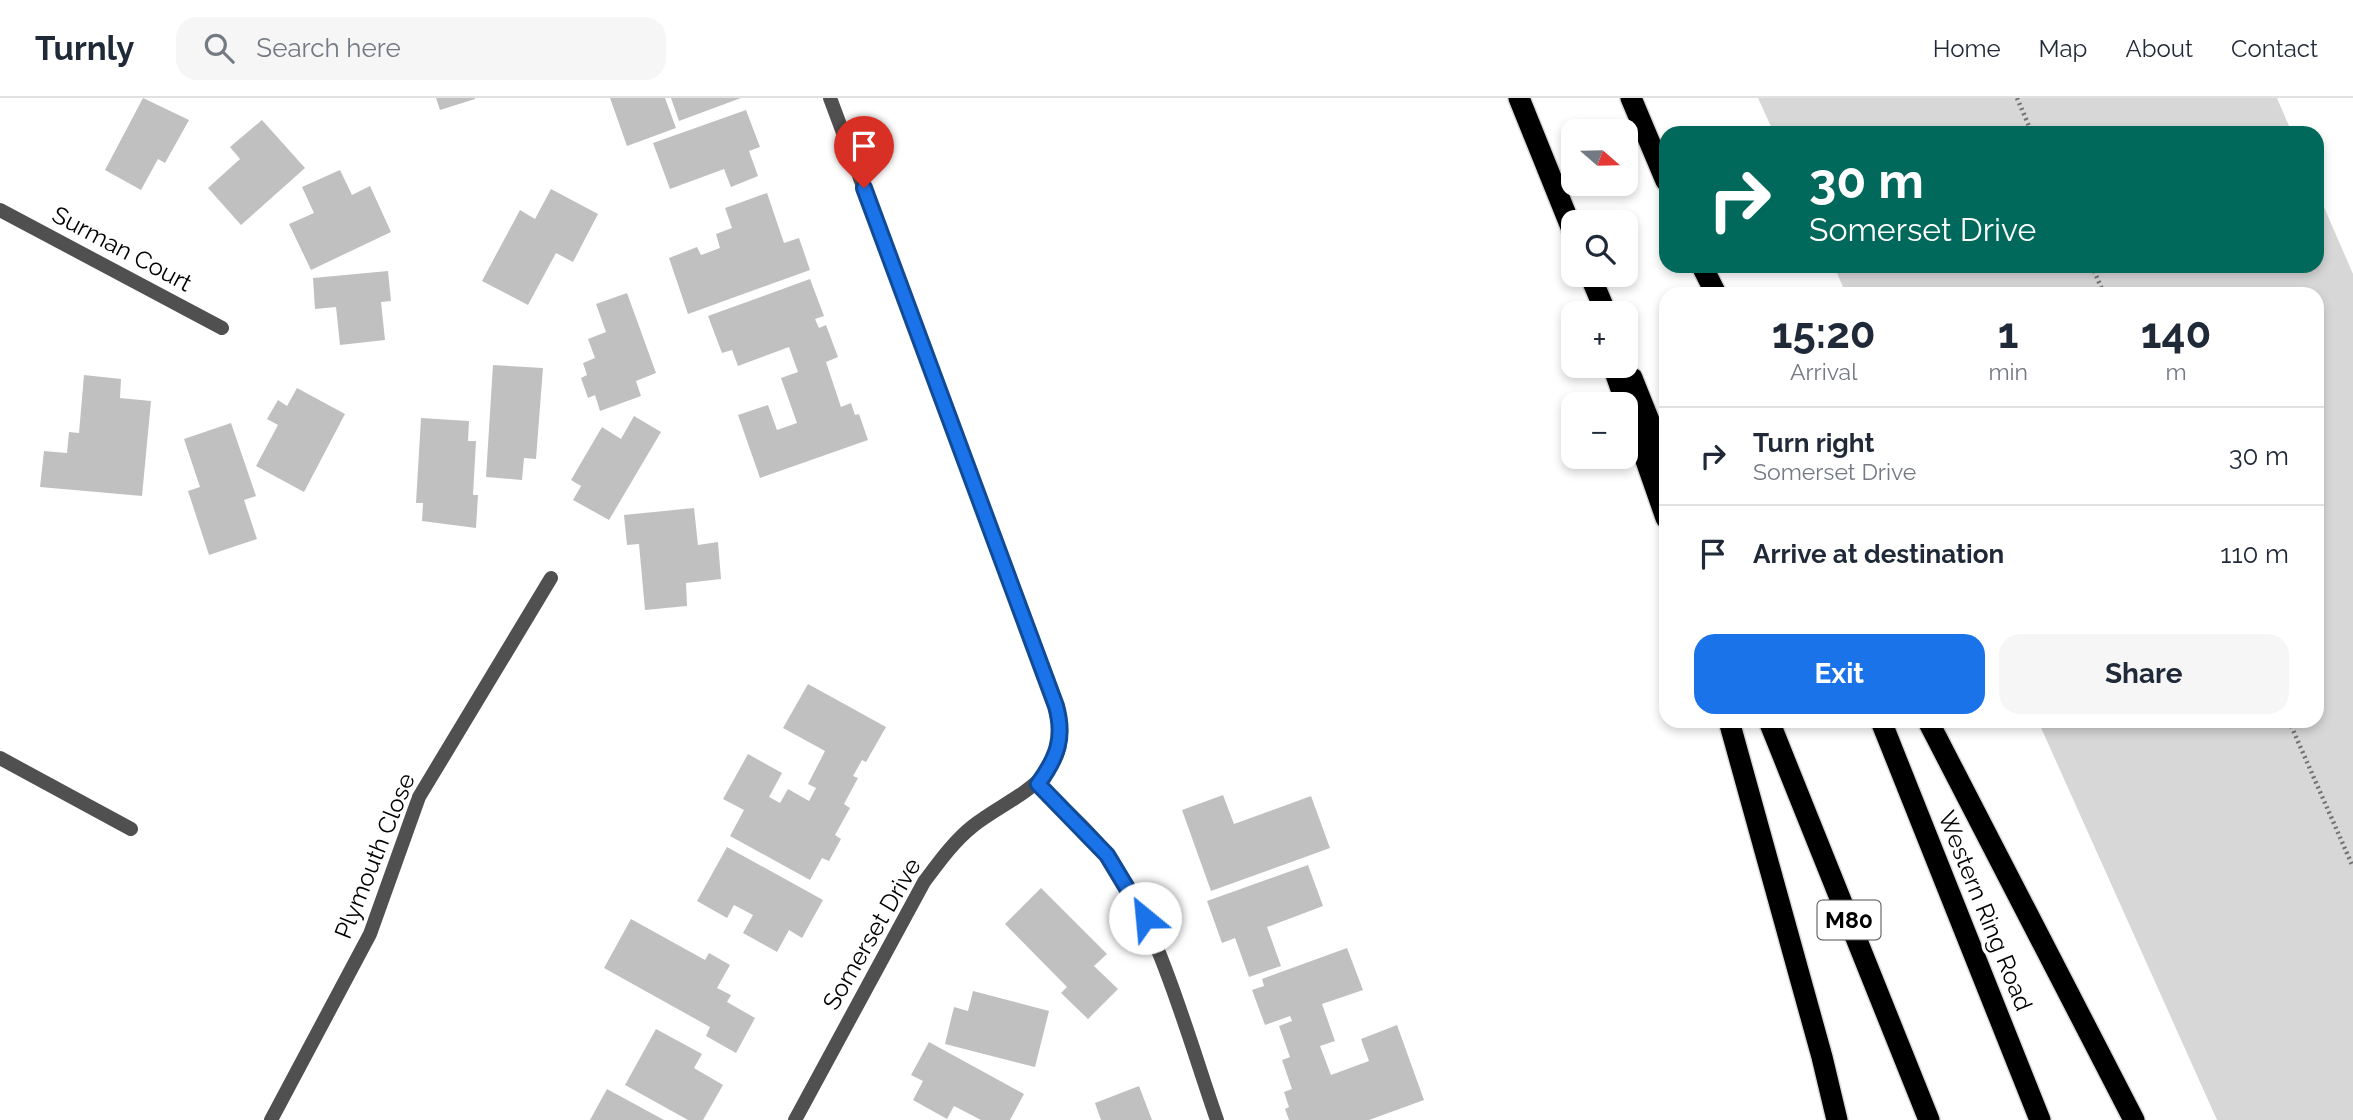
<!DOCTYPE html>
<meta charset="utf-8">
<style>
body{margin:0;font-family:Raleway,sans-serif;background:#f6f6f7;color:#1f2937;height:100vh;display:flex;flex-direction:column;font-size:26px;white-space:nowrap}
*{box-sizing:border-box;margin:0}
p{font-size:23px;color:#747a83}
.icon{flex:none;width:38px;height:38px;fill:none;stroke:currentColor;stroke-width:2;stroke-linecap:round;stroke-linejoin:round}
.map{position:relative;flex:1;overflow:hidden}
.panel{position:absolute;left:1659px;top:189px;width:665px;height:441px;display:flex;flex-direction:column;background:#fff;border-radius:21px;box-shadow:0 4px 10px #0003}
.panel>*{flex:none}
.banner{position:absolute;left:1659px;top:28px;width:665px;height:147px;border-radius:21px;box-shadow:0 4px 10px #0003;background:#00695c;color:#fff;overflow:hidden}
.needle{width:46px;rotate:110deg}
.fabs{position:absolute;left:1561px;top:21px;display:grid;gap:14px}
.fabs a{display:grid;place-items:center;width:77px;height:77px;border-radius:14px;background:#fff;box-shadow:0 4px 10px #0003;font-size:35px}
.pin{position:absolute;display:grid;place-items:center;width:60px;height:60px;color:#fff;margin:-72px -30px;border-radius:50% 50% 50% 0;rotate:-45deg;box-shadow:0 0 7px #0007}
.pin .icon{rotate:45deg}
.me{position:absolute;width:77px;margin:-38px;rotate:332deg;stroke-linejoin:round;filter:drop-shadow(0 0 5px #0008)}
.turn{display:flex;align-items:center;gap:24px;height:147px;padding:0 35px;font-size:32px}
.turn .icon{width:91px;height:91px;stroke-width:2.5}
.turn b{display:block;font-size:49px;line-height:60px}
.eta{display:flex;justify-content:space-evenly;align-items:center;height:119px;text-align:center}
.eta b{font-size:42px;font-weight:700;line-height:49px}
.cta{display:flex;gap:14px;margin-top:auto;padding:14px 35px}
.cta a{flex:1;height:80px;border-radius:21px;background:#1a73e8;color:#fff;font-size:28px;font-weight:700;line-height:80px;text-align:center}
.cta a+a{background:#f6f6f7;color:#1f2937}
ul{padding:0;list-style:none}
li{display:flex;align-items:center;gap:21px;height:98px;padding:0 35px;border-top:2px solid #e0e1e3}
li div{flex:1}
li b{display:block;font-size:26px}
li em{font-style:normal}
header{display:flex;align-items:center;gap:42px;box-sizing:border-box;height:98px;padding:0 35px;background:#fff;border-bottom:2px solid #e0e1e3}
header strong{font-size:33px}
nav{display:flex;gap:38px;margin-inline-start:auto;font-size:24px}
.search{width:490px;height:63px;background:#f6f6f7;display:flex;align-items:center;gap:18px;box-sizing:border-box;padding:0 24px;border-radius:21px;color:#747a83;font-size:26px}
.map>svg:first-child{display:block}
.green{fill:#d7d7d7}
.building{fill:#c0c0c0}
.lines{fill:none;stroke-linecap:round;stroke-linejoin:round}
.highway-casing{stroke:#dbdbdb;stroke-width:24}
.path{stroke:#727272;stroke-width:4.5;stroke-dasharray:2 3.5;stroke-linecap:butt}
.street{stroke:#505050;stroke-width:14}
.highway{stroke:#000;stroke-width:21}
.route-casing{stroke:#114b97;stroke-width:18}
.route{stroke:#1a73e8;stroke-width:12}
.labels{text-anchor:middle;stroke-width:7;stroke-linejoin:round;paint-order:stroke}
.shield{fill:#fff;stroke:#4c4c4c;stroke-width:2}
.shield-label{font-size:23px;font-weight:bold;fill:#000}
.street-label{font-size:24px;fill:#000;stroke:#fff}
</style>
<header>
<strong>Turnly</strong>
<div class="search"><svg class="icon" aria-label="search" viewBox="0 0 24 24"><circle cx="10" cy="10" r="6"/><path d="M15 15l6 6"/></svg>Search here</div>
<nav><a>Home</a><a>Map</a><a>About</a><a>Contact</a></nav>
</header>
<div class="map">
<svg width="2353" height="1022" viewBox="0 0 2353 1022">
<rect width="100%" height="100%" fill="#fff"/>
<path class="green" d="M1758,0H2277L2292,35H1774Z
M2317,93L2353,176V1022H2217L2038,623H2317V196H1846L1834,168H2317Z"/>
<path class="building" d="M143,0L189,22L165,65L158,61L141,92L105,72Z
M436,0H475V1L440,12Z
M610,0H665L676,30L627,48Z
M671,0H741L679,23Z
M746,12L760,49L749,53L758,78L731,89L724,71L670,91L653,45Z
M262,22L305,70L241,127L208,90L240,61L230,49Z
M340,72L352,97L370,88L391,134L311,172L289,126L314,115L302,89Z
M551,91L598,116L573,164L556,155L528,207L482,183L520,112L535,121Z
M767,95L784,145L799,140L810,172L688,216L669,160L697,149L701,157L720,150L716,136L732,130L725,110Z
M388,173L391,203L381,204L385,242L340,247L336,209L315,211L313,180Z
M810,181L824,218L815,221L819,230L826,227L838,259L826,264L841,309L851,305L855,317L859,316L868,342L760,380L738,317L768,307L777,332L797,325L781,280L798,274L789,249L738,268L732,252L722,255L708,218Z
M627,195L656,275L636,283L641,298L600,313L595,297L588,300L581,280L587,277L583,265L595,260L588,241L606,234L596,206Z
M493,267L543,270L536,361L524,360L522,382L486,379Z
M84,277L121,281L120,300L151,303L142,398L40,389L44,353L67,355L69,334L79,335Z
M297,290L345,316L304,394L256,368L278,327L267,321L278,302L287,308Z
M634,318L661,334L609,422L573,402L581,388L571,382L602,329L621,341Z
M421,320L469,323L468,343H476L473,397H478L476,430L422,423L423,405H416Z
M231,325L256,398L244,402L257,441L209,457L188,393L200,389L184,341Z
M694,410L698,447L718,444L721,481L686,485L687,508L645,512L639,446L627,447L624,417Z
M808,586L886,629L866,664L862,662L853,678L858,680L844,706L850,710L835,737L841,741L829,763L822,760L810,782L730,738L744,712L723,701L748,656L782,675L769,699L780,705L788,691L809,703L816,690L808,686L825,653L783,630Z
M1223,697L1234,726L1311,698L1330,750L1211,793L1182,712Z
M727,749L823,802L802,840L789,832L777,854L743,835L753,817L734,807L727,820L697,803Z
M1308,767L1323,808L1267,829L1281,868L1249,879L1235,840L1222,845L1207,803Z
M1041,790L1107,856L1094,868L1118,891L1088,921L1061,895L1067,889L1005,826Z
M631,821L705,862L709,855L730,867L717,890L731,897L727,904L755,920L736,955L706,938L710,929L604,870Z
M1347,850L1363,892L1322,906L1335,943L1320,948L1331,977L1369,963L1361,941L1397,927L1424,1002L1369,1022H1289L1285,1011L1289,1009L1284,994L1292,991L1282,962L1290,959L1279,928L1292,923L1290,918L1265,927L1252,892L1264,888L1262,881Z
M973,893L1049,913L1035,969L945,946L954,909L968,913Z
M656,931L702,956L694,970L723,987L703,1022H688L625,987Z
M929,944L1024,996L1010,1022H981L954,1008L947,1021L913,1002L923,983L911,977Z
M1139,988L1152,1022H1101L1095,1005Z
M607,991L664,1022H590Z"/>
<g class="lines">
<defs>
<path id="highway" d="M1519,0L1573,134
M1631,0L1666,83
M1702,168L1716,196
M1590,177L1606,215
M1613,268L1666,420
M1632,280L1666,365
M1729,623L1822,959L1837,1022
M1769,623L1929,1022
M1881,623L2040,1022
M1928,623L2134,1022"/>
</defs>
<use href="#highway" class="highway-casing"/>
<path class="path" d="M2017,0L2032,35
M2092,168L2104,196
M2289,623L2353,769"/>
<path class="street" d="M0,112L222,230
M0,660L131,731
M1038,686C1062,709 1089,732 1109,759C1159,829 1188,939 1217,1022
M271,1022L370,836L419,699L551,480
M795,1022L924,784C939,764 954,743 973,728C1008,700 1064,684 1061,630C1061,616 1054,601 1050,588L830,0"/>
<use href="#highway" class="highway"/>
</g>
<g class="lines">
<defs>
<path id="route" d="M864,90L1056,608C1065,640 1057,660 1038,686L1107,757L1145,820"/>
</defs>
<use href="#route" class="route-casing"/>
<use href="#route" class="route"/>
</g>
<g class="labels">
<rect class="shield" x="1817.5" y="802.5" width="63" height="39" rx="5"/>
<g class="shield-label">
<text x="1849" y="830">M80</text>
</g>
<g class="street-label">
<text transform="translate(122 151) rotate(28)" y="8">Surman Court</text>
<text transform="translate(375 758) rotate(-68)" y="8">Plymouth Close</text>
<text transform="translate(1985 813) rotate(68)" y="8">Western Ring Road</text>
<text transform="translate(872 836) rotate(-60)" y="8">Somerset Drive</text>
</g>
</g>
</svg>
<div class="fabs">
<a><svg class="needle" viewBox="-14 -14 28 28"><path d="M0-13l5 13h-10z" fill="#e53935"/><path d="M0 13l5-13h-10z" fill="#747a83"/></svg></a>
<a><svg class="icon" aria-label="search" viewBox="0 0 24 24"><circle cx="10" cy="10" r="6"/><path d="M15 15l6 6"/></svg></a>
<a>+</a>
<a>−</a>
</div>
<div class="pin" style="left:864px;top:90px;background:#d93025"><svg class="icon" aria-label="arrive" viewBox="0 0 24 24"><path d="M6 21V4h12l-3 4 3 4H6"/></svg></div>
<svg class="me" style="left:1145px;top:820px" viewBox="-20 -20 40 40"><circle r="19" fill="#fff"/><path d="M0-13L10 11 0 6-10 11z" fill="#1a73e8"/></svg>
<div class="banner">
<div class="turn"><svg class="icon" aria-label="right" viewBox="0 0 24 24"><path d="M7 20v-9h11M14 6l5 5-5 5"/></svg><div><b>30 m</b>Somerset Drive</div></div>
</div>
<section class="panel">
<div class="eta">
<div><b>15:20</b><p>Arrival</p></div>
<div><b>1</b><p>min</p></div>
<div><b>140</b><p>m</p></div>
</div>
<ul>
<li><svg class="icon" aria-label="right" viewBox="0 0 24 24"><path d="M7 20v-9h11M14 6l5 5-5 5"/></svg><div><b>Turn right</b><p>Somerset Drive</p></div><em>30 m</em></li>
<li><svg class="icon" aria-label="arrive" viewBox="0 0 24 24"><path d="M6 21V4h12l-3 4 3 4H6"/></svg><div><b>Arrive at destination</b></div><em>110 m</em></li>
</ul>
<div class="cta"><a>Exit</a><a>Share</a></div>
</section>
</div>
